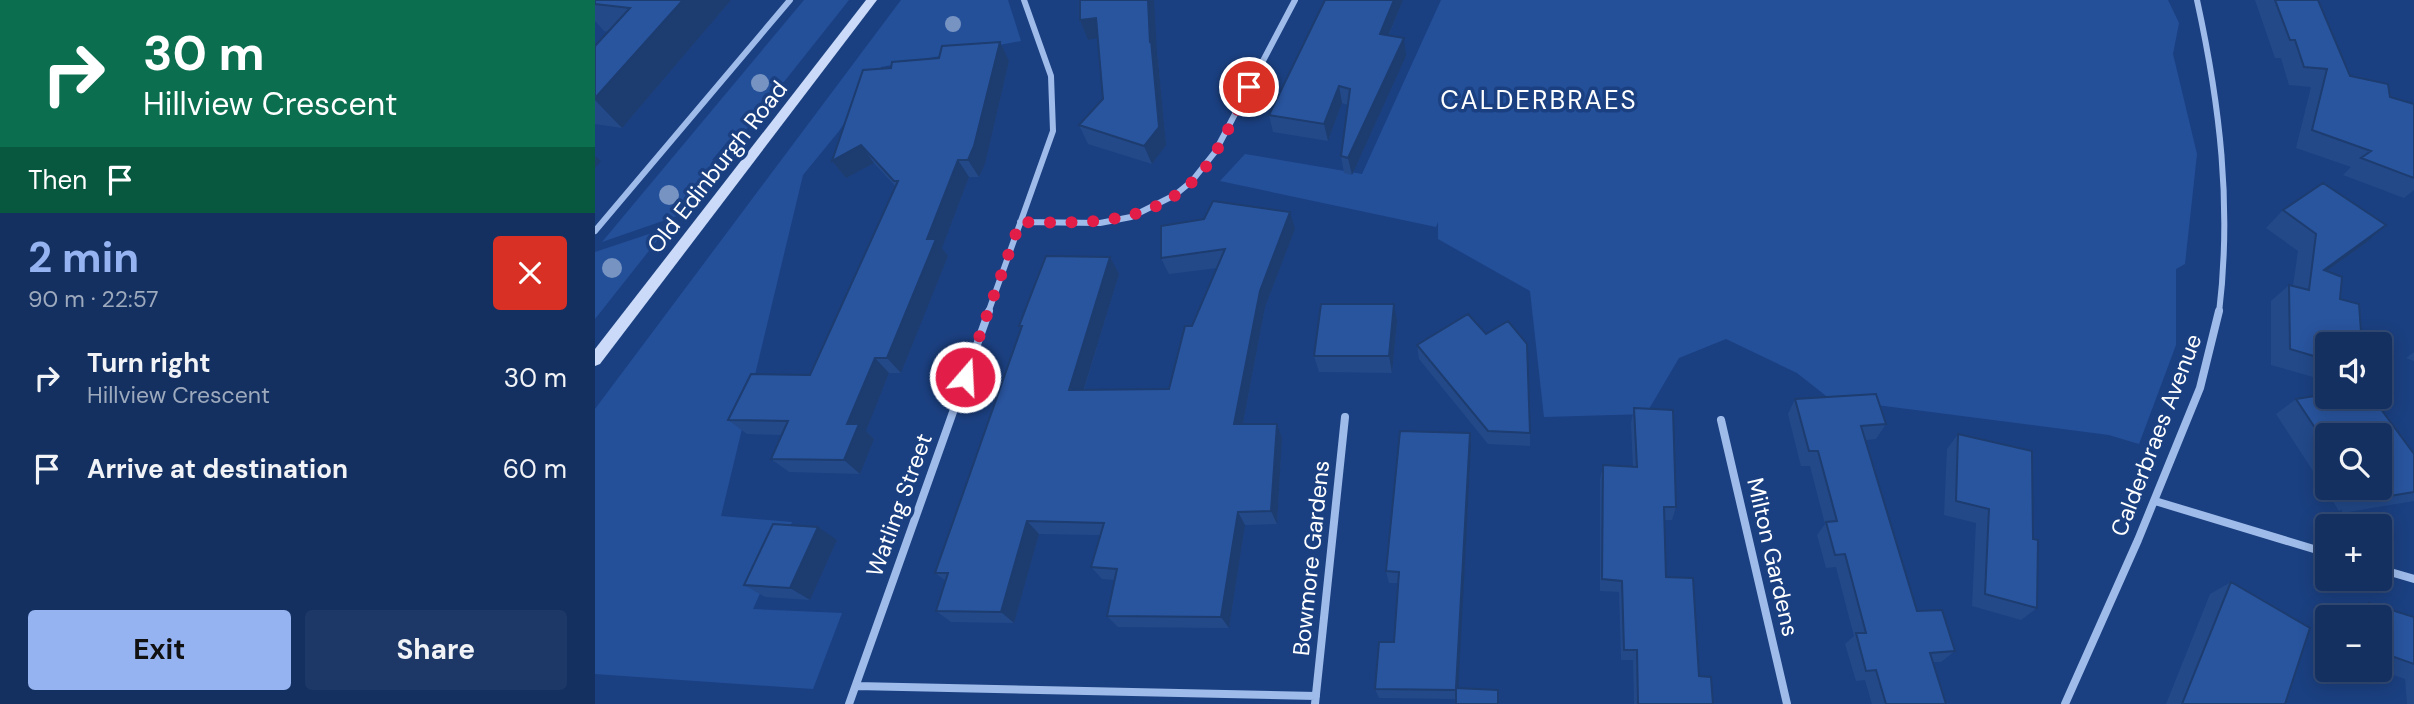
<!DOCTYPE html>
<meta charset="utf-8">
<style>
body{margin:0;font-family:"DM Sans",sans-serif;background:#1d3867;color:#f1f3f6;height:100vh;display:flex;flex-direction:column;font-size:26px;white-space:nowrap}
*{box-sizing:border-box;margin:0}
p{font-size:23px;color:#9da9bd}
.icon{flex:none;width:38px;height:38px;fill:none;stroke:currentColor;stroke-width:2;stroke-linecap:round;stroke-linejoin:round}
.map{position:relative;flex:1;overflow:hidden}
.details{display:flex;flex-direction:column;background:#143061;width:595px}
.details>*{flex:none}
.top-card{background:#0b6e4f;color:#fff;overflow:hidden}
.fabs{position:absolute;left:1720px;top:332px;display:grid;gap:14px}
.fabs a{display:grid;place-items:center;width:77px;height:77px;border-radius:7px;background:#143061;box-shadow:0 4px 18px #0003,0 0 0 2px #334b76;font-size:35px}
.pin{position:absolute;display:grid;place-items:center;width:60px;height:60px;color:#fff;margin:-30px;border:4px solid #fff;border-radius:50%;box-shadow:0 2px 7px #0007}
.me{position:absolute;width:77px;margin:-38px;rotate:19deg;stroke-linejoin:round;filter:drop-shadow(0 0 5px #0008)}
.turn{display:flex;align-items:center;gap:24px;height:147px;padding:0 28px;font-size:32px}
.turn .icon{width:91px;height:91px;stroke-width:2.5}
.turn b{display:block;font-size:49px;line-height:60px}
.then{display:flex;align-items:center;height:66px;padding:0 28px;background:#0003;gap:14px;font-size:26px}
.round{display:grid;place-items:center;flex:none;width:74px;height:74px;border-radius:7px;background:#1d3867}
.overview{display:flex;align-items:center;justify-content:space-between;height:119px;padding:0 28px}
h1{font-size:42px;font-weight:700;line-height:52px;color:#95b2f1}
.action{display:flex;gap:14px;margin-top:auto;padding:14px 28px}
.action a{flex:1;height:80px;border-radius:7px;background:#95b2f1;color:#111;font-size:28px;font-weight:700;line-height:80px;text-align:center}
.action a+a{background:#1d3867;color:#f1f3f6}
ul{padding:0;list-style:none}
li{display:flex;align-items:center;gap:21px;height:91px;padding:0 28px}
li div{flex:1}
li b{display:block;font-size:26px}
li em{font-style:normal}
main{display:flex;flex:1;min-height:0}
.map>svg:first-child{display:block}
.green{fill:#24509a}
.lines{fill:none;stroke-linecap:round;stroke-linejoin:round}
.street-far1{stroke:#9ebbea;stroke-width:6}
.street{stroke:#9ebbea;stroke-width:8}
.secondary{fill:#cadaf8;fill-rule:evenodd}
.tree{fill:#7793c2}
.wall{fill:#234989;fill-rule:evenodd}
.shaded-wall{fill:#1d3c6f}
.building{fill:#29559f;stroke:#1d3c6f;stroke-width:2}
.route{stroke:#e11d48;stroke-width:12;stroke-dasharray:0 21.6}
.labels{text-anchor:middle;stroke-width:7;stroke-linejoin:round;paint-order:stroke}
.street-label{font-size:23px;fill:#fff;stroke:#1b4081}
.quarter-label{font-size:26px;letter-spacing:2px;fill:#fff;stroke:#1b4081}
</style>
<main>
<section class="details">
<div class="top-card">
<div class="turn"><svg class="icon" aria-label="right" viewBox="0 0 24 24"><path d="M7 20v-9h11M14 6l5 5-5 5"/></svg><div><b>30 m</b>Hillview Crescent</div></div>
<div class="then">Then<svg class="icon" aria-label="arrive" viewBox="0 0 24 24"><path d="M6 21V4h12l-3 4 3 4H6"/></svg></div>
</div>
<div class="overview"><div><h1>2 min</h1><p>90 m · 22:57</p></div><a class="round" style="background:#d93025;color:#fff"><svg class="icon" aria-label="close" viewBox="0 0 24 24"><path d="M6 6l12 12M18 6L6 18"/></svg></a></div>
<ul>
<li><svg class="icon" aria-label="right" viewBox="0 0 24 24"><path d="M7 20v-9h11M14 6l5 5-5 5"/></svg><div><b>Turn right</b><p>Hillview Crescent</p></div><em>30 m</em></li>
<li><svg class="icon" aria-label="arrive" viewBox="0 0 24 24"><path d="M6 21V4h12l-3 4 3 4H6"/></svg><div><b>Arrive at destination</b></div><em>60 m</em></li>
</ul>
<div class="action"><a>Exit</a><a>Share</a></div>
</section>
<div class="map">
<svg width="1819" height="704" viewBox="0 0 1819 704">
<rect width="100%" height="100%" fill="#1b4081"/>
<path class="green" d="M209,0H254L142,141H133L117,160L123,162L82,216L7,242Z
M306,0H413L426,41L286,67L244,131L208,175L126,516L197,522L158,609L247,613L218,689L0,674V409Z
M846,0H1573L1584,23L1578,54L1602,154L1590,264L1581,269V345L1544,444L1514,435L1235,399L1202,373L1131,339L1084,358L1051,414L949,417L935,291L843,239V222L841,227L625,181L650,154L767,174Z
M72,228L0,319V252Z"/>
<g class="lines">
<path class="street-far1" d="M1602,0C1625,105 1637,206 1624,313
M425,222L505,223L536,217L580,195L597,181L620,152L700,0
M0,231L195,0
M393,313L458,131L456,76L429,0"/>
<path class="street" d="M1126,420L1192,704
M1560,501L1732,553
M1785,569L1819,579
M261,686L721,696
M254,704L394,311
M720,704L750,417
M1470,704L1543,540L1605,388L1624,311"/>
<path class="secondary" d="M271,0H282L5,364L0,366V349Z"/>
</g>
<g class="tree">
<circle cx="358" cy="24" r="8"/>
<circle cx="165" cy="83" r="9"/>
<circle cx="74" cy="195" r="10"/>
<circle cx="17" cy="268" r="10"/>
</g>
<path class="wall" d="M0,0H136L27,128L0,124V46L13,32L9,31L0,21Z
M808,0L794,35L811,56L757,175L749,173L746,156L753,105L747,103L733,141L678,132L674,115Z
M1660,0H1723L1755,76L1795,97L1819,104V190L1809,198L1748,175L1756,167L1701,148L1716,87L1694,85L1686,58H1680Z
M485,20L562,55L563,60L571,145L557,164L493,144L484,125L508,99L503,38L493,40Z
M405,42L414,61L390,164L384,177H374L347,248L353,256L306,373H294L271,431L279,439L265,474L194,472L176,459L187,435L152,434L133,420L215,375L301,187L279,163L251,178L237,161L296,68L344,58Z
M1688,210L1791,225L1772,242L1732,271V381L1676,365V301L1694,285L1698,286L1703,251L1671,228Z
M700,229L670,307L648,424H682L687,438L682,524L650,525L634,628L523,627L512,616L520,580L507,579L496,567L505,535L444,534L419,623L356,622L341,611L351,581L340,573L426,329L424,326L515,257L524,274L489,390L574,389L597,326L622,268L574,274L566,258Z
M802,321L797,373L724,372L719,356Z
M891,334L935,433V446L893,444L824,359L822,345Z
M1819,352V361L1811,358Z
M1200,399L1291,424L1281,439L1271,440L1322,611L1360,651L1346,662H1338L1351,704H1277L1270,680L1261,681L1250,644L1259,636L1241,567L1231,568L1222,535L1230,524L1215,466H1206L1193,414Z
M1701,399L1819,454V501L1747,513V509L1744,511L1681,414ZM1732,436L1785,488H1732Z
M1039,408L1081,507L1077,520H1069L1071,577L1104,676L1118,704H1039L1038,660H1026L1024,592L1005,591V479L1008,465L1038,467L1036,423Z
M875,433L876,447L863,688L861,699L784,698L780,689L799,642L803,583H794L791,571Z
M1363,434L1438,539L1442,608L1426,620L1377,606L1381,523L1349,515L1352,449Z
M242,540L215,600L170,597L149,585Z
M1636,582L1690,704H1571L1615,594Z
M1774,603L1819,617V704H1812L1810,679L1784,670L1785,618H1751V614Z"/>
<path class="shaded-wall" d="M88,0H136L27,128L0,100V98Z
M553,0H559L562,55L563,60L571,145L557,164L549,146L555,43Z
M799,0H808L787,51L785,34Z
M501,18L509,37L493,40L485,20Z
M809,38L811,56L757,175L753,158Z
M405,42L414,61L390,164L384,177L373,160Z
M744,86L747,103L733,141L729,124Z
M266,145L279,163L251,178L237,161Z
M0,156L6,161L0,168Z
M363,160L374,177L347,248L353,256L306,373L292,358L332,239Z
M695,212L700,229L670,307L645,439L639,424L665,291Z
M1791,225L1772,242L1715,283L1729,270Z
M515,257L524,274L484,405L474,390Z
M799,304L802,321L797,373L794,356Z
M280,358L294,373L271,431L279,439L265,474L249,460L252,424Z
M682,424L687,438L682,524L676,511Z
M875,433L876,447L863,697L861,688Z
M643,512L650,525L634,628L626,617Z
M432,521L444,534L419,623L406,612Z
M223,527L242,540L215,600L195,588Z"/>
<path class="building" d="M0,0H88L0,98V46L35,8L0,4Z
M485,0H553L555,43L556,40L564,127L549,146L484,125L508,99L501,18L485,20Z
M730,0H799L785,34L809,38L753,158L746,156L755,89L744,86L729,124L674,115Z
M1680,0H1723L1755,76L1793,84L1795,97L1819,104V178L1766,158L1776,151L1717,130L1732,69L1709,67L1700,40H1695Z
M405,42L379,146L373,160H363L332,239H341L292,358H280L252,424H264L249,460L176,459L193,421L133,420L156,374L215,375L303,181H299L266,145L237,161L268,70L296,68L297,62L344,58L347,46Z
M1728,183L1791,225L1729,270L1747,277L1745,299L1764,304L1767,345H1732V360L1695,349L1694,285L1714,290L1721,234L1688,210Z
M618,201L695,212L665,291L639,424H682L676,511L643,512L626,617L512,616L522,569L496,567L509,523L432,521L406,612L341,611L353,573H340L427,326H424L451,256L515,257L474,390L574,389L590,326H597L630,249L566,258V226L609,219Z
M726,304H799L794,356H719Z
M873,314L891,334L913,321L932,344L935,433L893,431L822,345Z
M1281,394L1291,424L1266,426L1322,611L1347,610L1360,651L1335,653L1351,704H1291L1281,670L1271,671L1261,633H1271L1250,554L1240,555L1231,522L1242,521L1223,451H1214L1200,399Z
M1732,394V397H1777L1819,454V492L1770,500L1769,489L1767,497L1761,488H1785V436H1732V446L1701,399Z
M1039,408L1078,410L1081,507H1069L1071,577L1098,578L1104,676L1116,677L1118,704H1043L1042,650H1029L1027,581L1007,579L1008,465L1042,467Z
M805,431L875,433L861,688L903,690V704H861V690L780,689L784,642H799L804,572L791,571Z
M1363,434L1437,451L1438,539L1443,540L1442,608L1390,594L1394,509L1361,501Z
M178,524L223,527L195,588L149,585Z
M1636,582L1715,628L1690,704H1587Z
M1774,603L1819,617V664L1785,652V618H1775Z"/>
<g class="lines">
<path class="route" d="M370,377L425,222C493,223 562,227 610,168C628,144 640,114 654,87"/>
</g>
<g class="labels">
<g class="street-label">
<text transform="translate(122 167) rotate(-52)" y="8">Old Edinburgh Road</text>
<text transform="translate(1561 435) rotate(-69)" y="8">Calderbraes Avenue</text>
<text transform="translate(304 505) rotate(-70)" y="8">Watling Street</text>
<text transform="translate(1178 557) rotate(77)" y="8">Milton Gardens</text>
<text transform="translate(716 558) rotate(-84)" y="8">Bowmore Gardens</text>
</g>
<g class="quarter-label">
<text x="944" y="109">CALDERBRAES</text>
</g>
</g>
</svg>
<div class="fabs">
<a><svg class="icon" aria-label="sound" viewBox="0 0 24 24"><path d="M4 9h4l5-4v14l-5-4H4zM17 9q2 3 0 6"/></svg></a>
<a><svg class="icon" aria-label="search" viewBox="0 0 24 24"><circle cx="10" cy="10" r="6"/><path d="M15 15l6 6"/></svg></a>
<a>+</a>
<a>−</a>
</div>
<div class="pin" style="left:654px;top:87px;background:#d93025"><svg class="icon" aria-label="arrive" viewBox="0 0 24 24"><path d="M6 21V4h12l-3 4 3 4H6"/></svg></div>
<svg class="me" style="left:370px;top:377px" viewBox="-20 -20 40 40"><circle r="17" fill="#e11d48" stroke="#fff" stroke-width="3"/><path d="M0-11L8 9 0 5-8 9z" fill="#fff"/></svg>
</div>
</main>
